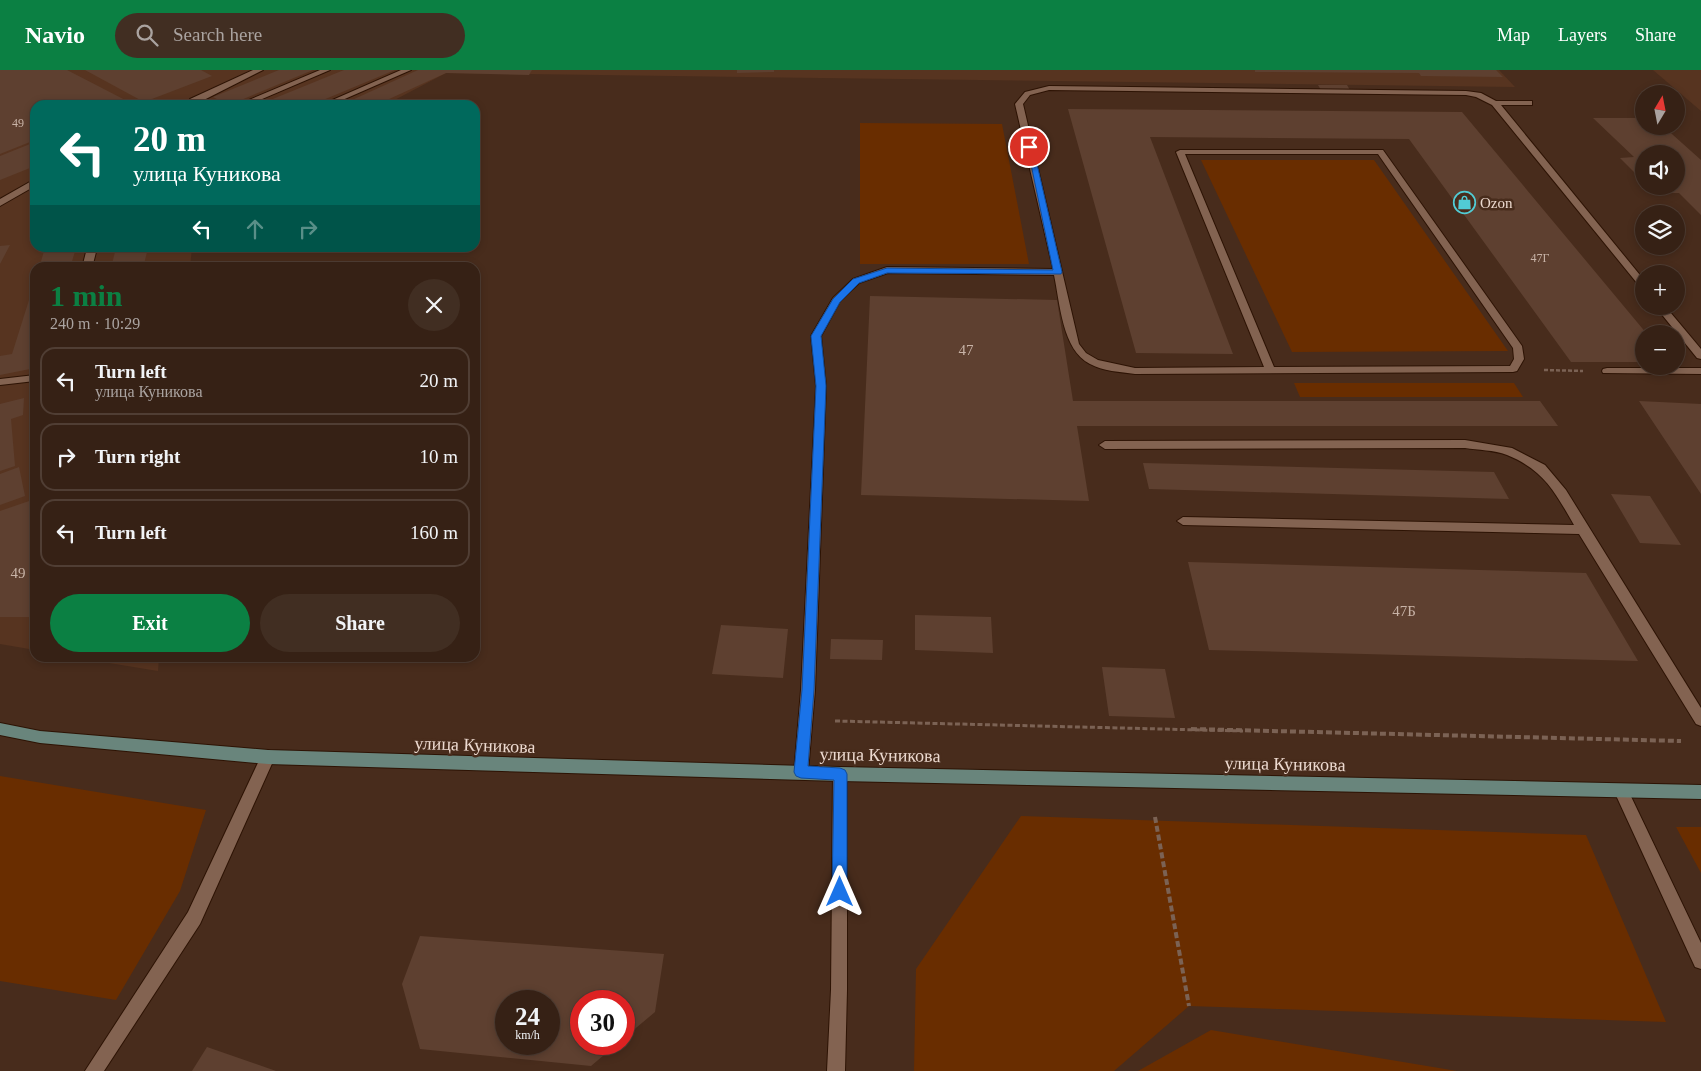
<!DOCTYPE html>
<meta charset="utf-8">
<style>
body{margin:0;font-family:"Times New Roman",serif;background:#412e22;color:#f1f3f6;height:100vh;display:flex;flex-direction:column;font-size:19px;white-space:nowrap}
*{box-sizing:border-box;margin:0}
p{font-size:16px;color:#aaa3a0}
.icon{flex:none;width:28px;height:28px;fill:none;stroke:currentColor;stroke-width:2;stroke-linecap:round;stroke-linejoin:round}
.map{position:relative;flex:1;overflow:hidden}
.drawer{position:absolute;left:30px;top:192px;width:450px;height:400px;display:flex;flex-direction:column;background:#362115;border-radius:15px;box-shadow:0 2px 8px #0003,0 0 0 1px #503e34}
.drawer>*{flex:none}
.hud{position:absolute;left:30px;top:30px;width:450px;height:152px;border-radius:15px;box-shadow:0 2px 8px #0003,0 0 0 1px #503e34;background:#00695c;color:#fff;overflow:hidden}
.needle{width:32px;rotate:10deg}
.fabs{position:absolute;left:1635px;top:15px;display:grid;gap:10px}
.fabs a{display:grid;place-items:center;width:50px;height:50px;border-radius:50%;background:#362115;box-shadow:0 2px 8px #0003,0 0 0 1px #503e34;font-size:25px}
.speed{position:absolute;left:495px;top:920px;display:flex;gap:10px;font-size:25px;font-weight:700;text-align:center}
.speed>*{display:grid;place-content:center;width:65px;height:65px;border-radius:50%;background:#362115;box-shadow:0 2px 8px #0003,0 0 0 1px #503e34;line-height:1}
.speed small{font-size:12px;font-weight:400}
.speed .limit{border:8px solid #d22;background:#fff;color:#111}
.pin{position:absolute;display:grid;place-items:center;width:42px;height:42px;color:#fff;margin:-21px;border:2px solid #fff;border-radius:50%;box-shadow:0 1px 5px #0007}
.me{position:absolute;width:55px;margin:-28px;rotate:0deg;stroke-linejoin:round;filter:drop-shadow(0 0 4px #0008)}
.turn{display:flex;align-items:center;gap:18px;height:105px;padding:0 20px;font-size:22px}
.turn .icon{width:65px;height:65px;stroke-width:2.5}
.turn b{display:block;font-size:35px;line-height:42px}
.lanes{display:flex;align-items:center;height:48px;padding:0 20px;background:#0003;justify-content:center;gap:25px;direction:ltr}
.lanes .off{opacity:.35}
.round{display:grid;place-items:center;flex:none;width:52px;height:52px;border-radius:26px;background:#412e22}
.head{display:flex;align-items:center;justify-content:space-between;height:85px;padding:0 20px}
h1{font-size:30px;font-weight:800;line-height:38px;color:#0b8043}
.cta{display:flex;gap:10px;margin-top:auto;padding:10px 20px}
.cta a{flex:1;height:58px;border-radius:30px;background:#0b8043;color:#fff;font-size:20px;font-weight:800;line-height:58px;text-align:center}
.cta a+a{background:#412e22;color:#f1f3f6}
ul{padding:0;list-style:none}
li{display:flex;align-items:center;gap:15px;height:68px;margin:0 10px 8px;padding:0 10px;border:2px solid #503e34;border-radius:15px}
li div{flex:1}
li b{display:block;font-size:19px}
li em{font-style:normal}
header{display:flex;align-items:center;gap:30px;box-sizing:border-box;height:70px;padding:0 25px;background:#0b8043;color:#fff}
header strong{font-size:24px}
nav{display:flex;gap:28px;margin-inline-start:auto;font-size:18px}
.search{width:350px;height:45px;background:#412e22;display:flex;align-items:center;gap:12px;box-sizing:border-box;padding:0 18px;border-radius:28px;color:#aaa3a0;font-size:19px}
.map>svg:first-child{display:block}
.built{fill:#573420}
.green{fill:#692d00}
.building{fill:#5e4030;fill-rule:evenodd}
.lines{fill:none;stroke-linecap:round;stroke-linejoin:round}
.lane-casing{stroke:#2d1304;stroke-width:2}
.street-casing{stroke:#2d1304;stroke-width:2}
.secondary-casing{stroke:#2d1304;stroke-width:2}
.path-far2{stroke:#7b6254;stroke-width:2.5;stroke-dasharray:4 2;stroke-linecap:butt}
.path-far1{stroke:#7b6254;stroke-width:3;stroke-dasharray:5 2.5;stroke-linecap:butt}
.path{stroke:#7b6254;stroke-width:4;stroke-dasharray:6 3;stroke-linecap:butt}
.lane{fill:#836351;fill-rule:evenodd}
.street{fill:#836351;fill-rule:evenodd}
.secondary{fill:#69857c;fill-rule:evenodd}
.route{fill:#1a73e8;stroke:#114b97}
.labels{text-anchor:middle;stroke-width:5;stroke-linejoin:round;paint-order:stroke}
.far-number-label{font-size:12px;fill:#c8b3a7}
.far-poi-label{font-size:15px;fill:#ecd9cf;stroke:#482c1c;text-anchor:start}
.number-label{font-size:15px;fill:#c8b3a7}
.street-label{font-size:18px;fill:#ecd9cf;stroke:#482c1c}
</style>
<header>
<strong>Navio</strong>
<div class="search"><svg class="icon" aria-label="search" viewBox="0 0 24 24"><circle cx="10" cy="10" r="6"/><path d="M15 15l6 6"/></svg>Search here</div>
<nav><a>Map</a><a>Layers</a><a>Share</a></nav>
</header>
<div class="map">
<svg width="1701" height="1001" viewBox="0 0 1701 1001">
<rect width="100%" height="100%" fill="#482c1c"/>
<path class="built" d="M0,0H1499L1515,17L446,3L385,35H35V178H192L190,197L35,198V580L0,574Z
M1653,0H1701V41Z
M78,588H159L158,601Z"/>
<path class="green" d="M860,53L1002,54L1029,194H860Z
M1201,90H1374L1508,281L1292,282Z
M1294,313H1514L1523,327H1300Z
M0,706L206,740L180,821L116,930L0,911Z
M1021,746L1586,765L1666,952L1189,936L1114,1001H914L916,899Z
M1676,757H1701V803Z
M1211,960L1457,1001H1138Z"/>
<path class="building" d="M0,0H67L131,33L35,35V70L0,84Z
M85,0H201L212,6L144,32Z
M279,0H313L229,35L213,27Z
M344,0H395L311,35H258Z
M418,0H532L529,5L446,3L376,35H341Z
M737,0H774V2L737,3Z
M1255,0H1496L1503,7L1421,6L1419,3L1255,2Z
M1318,15H1347L1351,22H1322Z
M1068,39L1462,42L1647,264H1644V292H1571L1409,69L1150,67L1233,284L1136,283Z
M1593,48H1644V56H1663L1701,90V145L1679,123H1656L1649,116H1676V84H1644V112L1620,88L1634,87Z
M35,72V96L0,110V86Z
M10,175L0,194V176Z
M45,178H76L70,198H39Z
M116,178H148L143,198H111Z
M35,211V298L0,305V286L12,284Z
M870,226L1057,230L1073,331H1540L1558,356H1077L1089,431L861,425Z
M24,328L23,345L11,349L15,396L0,401V334Z
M1639,331L1701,334V424Z
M1143,393L1494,402L1509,429L1149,419Z
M19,397L25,426L0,435V404Z
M1611,424L1650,426L1681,475L1640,473Z
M32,430L35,460V547H0V441Z
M1188,492L1586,503L1638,591L1209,580Z
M915,545L991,547L993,583L915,580Z
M721,555L788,559L783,608L712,604Z
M831,569L883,570L882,590L830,589Z
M1102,597L1165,599L1175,648L1109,646Z
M420,866L664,884L655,942L624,968V931H581V974H617L591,996L420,979L402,914ZM506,931H549V974H506Z
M207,977L276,1001H192Z"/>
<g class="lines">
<defs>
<path id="lane" d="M253,0H263L194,35H186L190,29Z
M320,0H330L248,35H237Z
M401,0H411L331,35H321Z
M1049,16L1466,21L1481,23L1496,31H1532V35H1501L1644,210V219L1641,218L1492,35L1476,27L1466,25L1049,20L1030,25L1023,34L1079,274L1086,283L1098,290L1135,298L1264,297L1176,82L1180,80H1383L1522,276L1524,289L1517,301L1513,302L1135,304C1121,302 1102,301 1090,294C1062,280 1060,233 1054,205L888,203L859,213L840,231L821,266L826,316L815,620L808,702L806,707L801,709L796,707L794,702L801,620L816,316L811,266L833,228L853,209L887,197L1053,199L1015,34L1025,22ZM1185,84H1378L1513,278L1514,289L1510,296L1274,297Z
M35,109V116L0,136V129Z
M87,178H97L92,198H82Z
M1655,236H1665L1701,279V289L1697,288Z
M1607,298H1701V304L1603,303L1602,301L1603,299Z
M35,305V311L0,315V309Z
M1465,370L1512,378L1545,395L1566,420L1701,638V656L1696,654L1579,464L1183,455L1177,451L1183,447L1574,455C1555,422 1544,400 1507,385C1494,380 1478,380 1465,378L1105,379L1099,375L1105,371Z
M268,680L273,682L275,687L200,854L104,1001H85L188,842L263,682Z
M1621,714L1626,716L1701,873V899L1695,897L1614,721L1616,716Z"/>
<path id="street" d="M840,697L845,699L847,704V920L845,1001H827L831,920L833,704L835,699Z"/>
<path id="secondary" d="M0,653L40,661L268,680L840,697L1701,715V729L840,711L268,694L40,673L0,665Z"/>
</defs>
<use href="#lane" class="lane-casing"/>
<use href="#street" class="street-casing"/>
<use href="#secondary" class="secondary-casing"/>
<path class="path-far2" d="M1544,300L1583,301"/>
<path class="path-far1" d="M835,651L1243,661"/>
<path class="path" d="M1191,659L1681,671
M1155,747L1189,936"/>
<use href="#lane" class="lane"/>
<use href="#street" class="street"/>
<use href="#secondary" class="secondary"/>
</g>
<path class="route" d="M1027,75L1033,77L1062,202L1061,204L887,203L859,213L840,232L821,266L826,316L814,620L808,696L840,698L845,700L847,704V822L845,827L840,829L834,827L832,822L834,710L801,708L796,706L794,702L802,620L816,316L811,266L833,229L853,209L887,198L1053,200Z"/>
<defs>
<symbol id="shop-ring" viewBox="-11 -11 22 22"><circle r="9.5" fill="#482c1c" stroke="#51ccd5" stroke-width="1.5"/><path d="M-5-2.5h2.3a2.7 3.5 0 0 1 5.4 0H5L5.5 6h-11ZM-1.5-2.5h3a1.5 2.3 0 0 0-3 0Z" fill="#51ccd5"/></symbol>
</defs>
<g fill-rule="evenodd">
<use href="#shop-ring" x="1452" y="120" width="25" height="25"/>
</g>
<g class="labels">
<g class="far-number-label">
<text x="18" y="57">49</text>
<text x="1540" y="192">47Г</text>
</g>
<g class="far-poi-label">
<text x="1480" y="138">Ozon</text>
</g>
<g class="number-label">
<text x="966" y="285">47</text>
<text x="18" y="508">49</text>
<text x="1404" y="546">47Б</text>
</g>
<g class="street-label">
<text transform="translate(475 675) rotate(2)" y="6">улица Куникова</text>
<text transform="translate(880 685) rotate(1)" y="6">улица Куникова</text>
<text transform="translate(1285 694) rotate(1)" y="6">улица Куникова</text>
</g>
</g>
</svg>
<div class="fabs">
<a><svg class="needle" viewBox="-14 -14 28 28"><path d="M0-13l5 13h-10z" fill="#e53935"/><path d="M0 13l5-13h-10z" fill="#aaa3a0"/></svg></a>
<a><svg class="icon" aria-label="sound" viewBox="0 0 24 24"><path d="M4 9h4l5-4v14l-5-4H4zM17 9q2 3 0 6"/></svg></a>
<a><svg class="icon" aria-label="layers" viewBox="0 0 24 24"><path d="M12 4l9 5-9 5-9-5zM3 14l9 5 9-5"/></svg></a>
<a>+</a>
<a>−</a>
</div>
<div class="speed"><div>24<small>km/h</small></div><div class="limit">30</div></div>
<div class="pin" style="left:1029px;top:77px;background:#d93025"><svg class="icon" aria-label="arrive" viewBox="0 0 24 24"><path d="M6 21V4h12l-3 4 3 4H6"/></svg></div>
<svg class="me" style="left:840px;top:822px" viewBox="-20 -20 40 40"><path d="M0-17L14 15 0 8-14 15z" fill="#1a73e8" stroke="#fff" stroke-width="4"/></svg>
<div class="hud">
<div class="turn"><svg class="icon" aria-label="left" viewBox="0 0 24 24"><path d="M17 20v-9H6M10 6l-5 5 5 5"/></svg><div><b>20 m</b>улица Куникова</div></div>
<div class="lanes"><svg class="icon" aria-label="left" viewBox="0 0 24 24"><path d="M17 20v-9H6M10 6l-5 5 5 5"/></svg><svg class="icon off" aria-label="ahead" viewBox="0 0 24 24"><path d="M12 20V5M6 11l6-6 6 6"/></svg><svg class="icon off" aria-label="right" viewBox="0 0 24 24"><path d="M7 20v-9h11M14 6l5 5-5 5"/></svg></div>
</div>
<section class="drawer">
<div class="head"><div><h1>1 min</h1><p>240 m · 10:29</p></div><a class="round"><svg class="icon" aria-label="close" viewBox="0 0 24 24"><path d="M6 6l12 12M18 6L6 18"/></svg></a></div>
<ul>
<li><svg class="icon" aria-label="left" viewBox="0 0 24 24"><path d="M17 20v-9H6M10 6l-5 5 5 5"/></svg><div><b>Turn left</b><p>улица Куникова</p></div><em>20 m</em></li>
<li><svg class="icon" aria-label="right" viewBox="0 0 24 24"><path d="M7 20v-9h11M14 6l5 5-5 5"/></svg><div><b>Turn right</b></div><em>10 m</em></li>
<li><svg class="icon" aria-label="left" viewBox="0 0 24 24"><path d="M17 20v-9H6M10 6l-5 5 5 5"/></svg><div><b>Turn left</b></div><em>160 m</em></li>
</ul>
<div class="cta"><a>Exit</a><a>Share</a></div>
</section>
</div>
